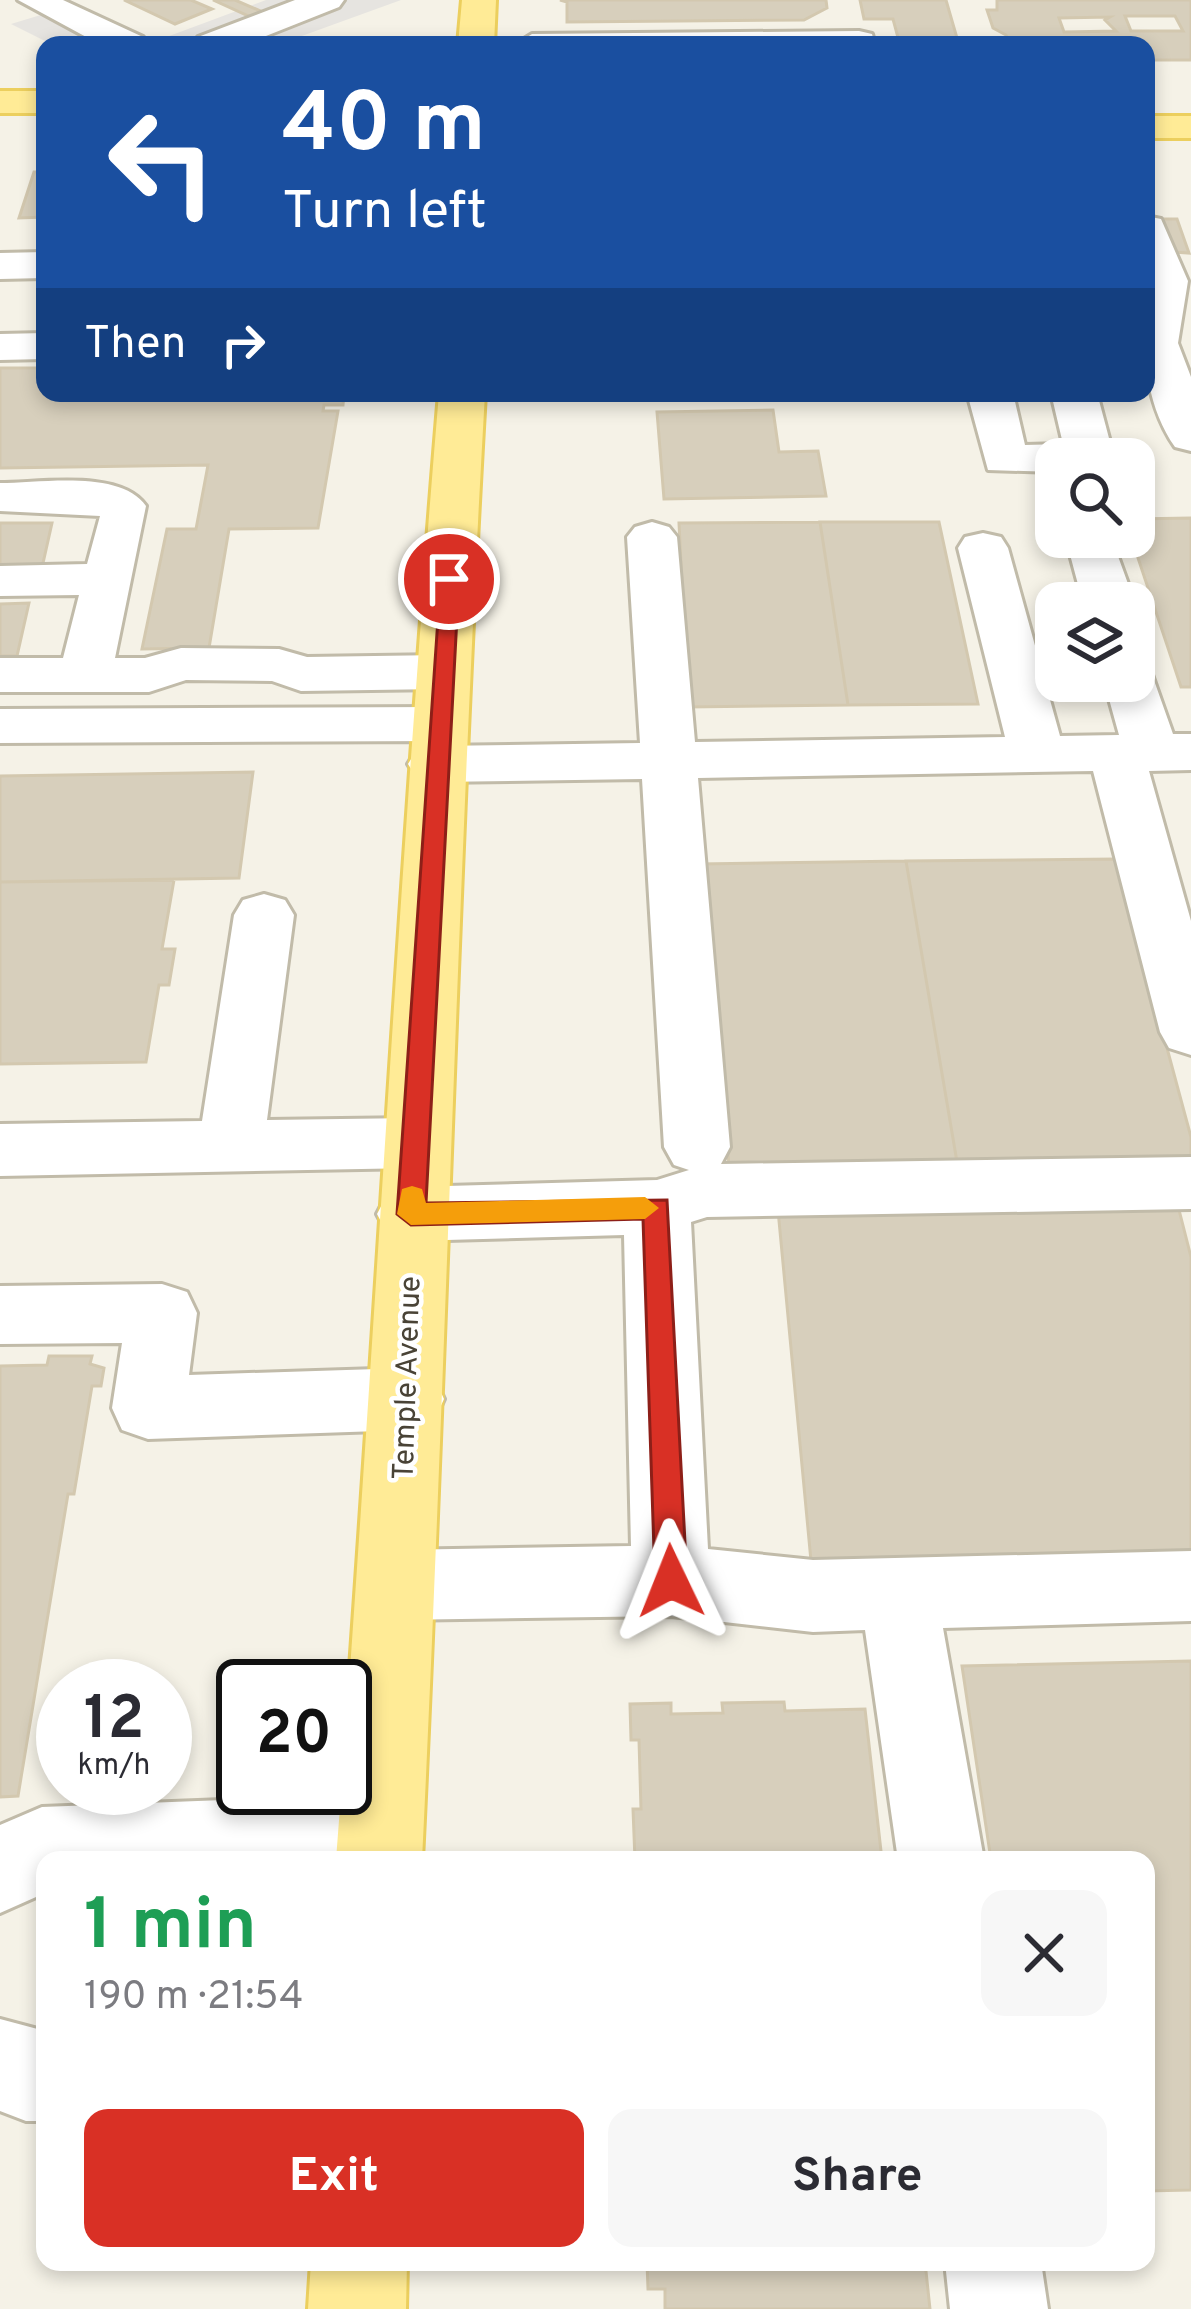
<!DOCTYPE html>
<meta charset="utf-8">
<style>
body{margin:0;font-family:Overpass,sans-serif;background:#f7f7f7;color:#2b2b33;height:100vh;display:flex;flex-direction:column;font-size:45px;white-space:nowrap}
*{box-sizing:border-box;margin:0}
p{font-size:39px;color:#7c7c81}
.icon{flex:none;width:66px;height:66px;fill:none;stroke:currentColor;stroke-width:2;stroke-linecap:round;stroke-linejoin:round}
.map{position:relative;flex:1;overflow:hidden}
.sheet{position:absolute;left:36px;top:1851px;width:1119px;height:420px;display:flex;flex-direction:column;background:#fff;border-radius:24px;box-shadow:0 6px 18px #0003}
.sheet>*{flex:none}
.top-card{position:absolute;left:36px;top:36px;width:1119px;height:366px;border-radius:24px;box-shadow:0 6px 18px #0003;background:#1a4fa0;color:#fff;overflow:hidden}
.buttons{position:absolute;left:1035px;top:438px;display:grid;gap:24px}
.buttons a{display:grid;place-items:center;width:120px;height:120px;border-radius:24px;background:#fff;box-shadow:0 6px 18px #0003;font-size:60px}
.speed{position:absolute;left:36px;top:1659px;display:flex;gap:24px;font-size:60px;font-weight:700;text-align:center}
.speed>*{display:grid;place-content:center;width:156px;height:156px;border-radius:50%;background:#fff;box-shadow:0 6px 18px #0003;line-height:1}
.speed small{font-size:30px;font-weight:400}
.speed .limit{border:6px solid #111;border-radius:18px;background:#fff;color:#111}
.pin{position:absolute;display:grid;place-items:center;width:102px;height:102px;color:#fff;margin:-51px;border:6px solid #fff;border-radius:50%;box-shadow:0 3px 12px #0007}
.me{position:absolute;width:132px;margin:-66px;rotate:358deg;stroke-linejoin:round;filter:drop-shadow(0 0 9px #0008)}
.turn{display:flex;align-items:center;gap:42px;height:252px;padding:0 48px;font-size:54px}
.turn .icon{width:156px;height:156px;stroke-width:2.5}
.turn b{display:block;font-size:84px;line-height:102px}
.then{display:flex;align-items:center;height:114px;padding:0 48px;background:#0003;gap:24px;font-size:45px}
.round{display:grid;place-items:center;flex:none;width:126px;height:126px;border-radius:24px;background:#f7f7f7}
.overview{display:flex;align-items:center;justify-content:space-between;height:204px;padding:0 48px}
h1{font-size:72px;font-weight:700;line-height:90px;color:#1e9e55}
.primary-button{display:flex;gap:24px;margin-top:auto;padding:24px 48px}
.primary-button a{flex:1;height:138px;border-radius:24px;background:#d93025;color:#fff;font-size:48px;font-weight:700;line-height:138px;text-align:center}
.primary-button a+a{background:#f7f7f7;color:#2b2b33}
.map>svg:first-child{display:block}
.parking{fill:#e6e4e0}
.building{fill:#d7cfbc;stroke:#d3c8af;stroke-width:3;fill-rule:evenodd}
.lines{fill:none;stroke-linecap:round;stroke-linejoin:round}
.minor-casing{stroke:#c1bba9;stroke-width:6}
.major-casing{stroke:#eccf5e;stroke-width:6}
.minor{fill:#fff;fill-rule:evenodd}
.major{fill:#ffeb96;fill-rule:evenodd}
.route{fill:#d93025;stroke:#8d1f18;stroke-width:3}
.slow{fill:#f59e0b}
.labels{text-anchor:middle;stroke-width:9;stroke-linejoin:round;paint-order:stroke}
.street-label{font-size:30px;fill:#494336;stroke:#fff}
</style>
<div class="map">
<svg width="1191" height="2309" viewBox="0 0 1191 2309">
<rect width="100%" height="100%" fill="#f5f2e7"/>
<path class="parking" d="M266,0H401L277,45H145Z
M44,14L110,45H53L11,24Z"/>
<path class="building" d="M124,0H191L212,9L175,24Z
M213,0H235L265,13L253,18Z
M826,0L827,8L804,20L567,22V2L560,0Z
M860,0H946L959,45H900L893,19H864Z
M997,0H1191V60H1146V45H1001L1000,41H1008L1006,35L993,28L987,10H997ZM1125,16H1175L1183,31H1131ZM1110,17L1105,20L1116,31L1064,32L1059,18Z
M34,172H45V217L19,218Z
M1163,219H1177L1189,253L1174,252Z
M0,368H45V393H344L343,405H324L323,411H338L318,528L229,529L209,648L142,649L167,529H196L208,465L0,468Z
M773,410L779,452L818,451L826,496L664,499L657,412Z
M1191,518V687H1181L1131,537L1134,519Z
M820,522H939L978,704L848,705Z
M820,522L848,705L688,707L679,523Z
M0,523H52L41,572H0Z
M29,603L17,656H0V604Z
M253,772L239,878L0,882V776Z
M1116,859L1191,1137V1158L957,1162L906,861Z
M906,861L957,1162L729,1165L700,864Z
M174,880L162,949H175L169,985H159L146,1062L0,1064V882Z
M1177,1202L1191,1257V1553L811,1561L778,1210Z
M49,1356H92L90,1364L104,1368L101,1386H92L74,1494H68L18,1796L0,1797V1366L47,1365Z
M1191,1661V2190L1146,2191V1860H991L962,1666Z
M784,1702L785,1711L865,1709L882,1860H635L633,1809H641L639,1740H631L630,1704L671,1703V1714L723,1713L722,1703Z
M647,2262H925L930,2309H665V2289H648Z"/>
<g class="lines">
<defs>
<path id="minor" d="M18,0H63L143,37L148,45H101Z
M295,0H344L339,7L243,45H193L198,37Z
M859,31L872,34L875,45H514L532,34Z
M1146,216L1161,219L1188,281L1178,343L1191,377V451L1175,447C1130,383 1146,290 1146,216Z
M45,252V278L0,279V253Z
M45,333V359L0,360V334Z
M967,393H1013L1025,445L1063,444L1051,393H1097L1114,457L1056,459V472L988,470Z
M0,483C40,483 121,469 146,506L115,658H145L181,648L279,649L307,657L442,655L461,660L468,672L461,684L442,689L301,691L272,681L186,680L149,692H0V658H63L79,595L0,596V566L87,564L100,516L0,511Z
M652,522L669,527L677,537L695,742L1005,737L958,548L965,537L983,533L1001,537L1008,548L1060,736L1119,735L1104,681H1134V665L1150,669L1173,734H1191V770L1149,771L1191,921V1055L1169,1048L1160,1032L1093,771L698,778L730,1147L721,1164L1191,1157V1209L707,1217L691,1222L708,1549L813,1560L1191,1551V1621L943,1628L984,1860H898L865,1630L813,1632L671,1616L396,1620L369,1610L357,1585L369,1560L396,1550L631,1546L624,1235L411,1241L387,1233L377,1214L387,1195L411,1187L657,1180L689,1170L674,1165L664,1147L642,779L436,782L416,777L408,764L416,751L436,746L640,743L627,537L635,527Z
M1075,537H1111L1135,603L1134,604L1083,603L1068,547Z
M439,707L458,712L466,724L458,736L439,741L0,743V709Z
M264,894L285,900L294,915L267,1120L415,1118L438,1125L448,1143L438,1161L415,1168L0,1176V1124L202,1121L234,915L243,900Z
M162,1284L187,1292L197,1313L189,1375L408,1368L434,1377L444,1399L434,1421L408,1430L148,1439L122,1430L112,1408L122,1343L0,1344V1286Z
M381,1794L411,1806L423,1836L413,1860H45V1893L0,1913V1825L42,1807Z
M0,2019L45,2031V2121H26L0,2111Z
M945,2262H1041L1048,2309H950Z"/>
<path id="major" d="M462,0H496L494,45H458Z
M0,91H45V113H0Z
M1146,116H1191V138H1146Z
M439,393H485C457,882 446,1371 422,1860H336C373,1377 398,881 439,393Z
M311,2262H407L406,2309H308Z"/>
</defs>
<use href="#minor" class="minor-casing"/>
<use href="#major" class="major-casing"/>
<use href="#minor" class="minor"/>
<use href="#major" class="major"/>
</g>
<path class="route" d="M441,575L459,579L426,1203L667,1200L687,1581L682,1591L671,1595L660,1591L655,1581L643,1219L411,1225L397,1214Z"/>
<path class="slow" d="M412,1186L422,1189L426,1203L645,1197L659,1208L645,1219L411,1225L397,1214L402,1189Z"/>
<g class="labels">
<g class="street-label">
<text transform="translate(406 1378) rotate(-88)" y="10">Temple Avenue</text>
</g>
</g>
</svg>
<div class="buttons">
<a><svg class="icon" aria-label="search" viewBox="0 0 24 24"><circle cx="10" cy="10" r="6"/><path d="M15 15l6 6"/></svg></a>
<a><svg class="icon" aria-label="layers" viewBox="0 0 24 24"><path d="M12 4l9 5-9 5-9-5zM3 14l9 5 9-5"/></svg></a>
</div>
<div class="speed"><div>12<small>km/h</small></div><div class="limit">20</div></div>
<div class="pin" style="left:449px;top:579px;background:#d93025"><svg class="icon" aria-label="arrive" viewBox="0 0 24 24"><path d="M6 21V4h12l-3 4 3 4H6"/></svg></div>
<svg class="me" style="left:671px;top:1581px" viewBox="-20 -20 40 40"><path d="M0-17L14 15 0 8-14 15z" fill="#d93025" stroke="#fff" stroke-width="4"/></svg>
<div class="top-card">
<div class="turn"><svg class="icon" aria-label="left" viewBox="0 0 24 24"><path d="M17 20v-9H6M10 6l-5 5 5 5"/></svg><div><b>40 m</b>Turn left</div></div>
<div class="then">Then<svg class="icon" aria-label="right" viewBox="0 0 24 24"><path d="M7 20v-9h11M14 6l5 5-5 5"/></svg></div>
</div>
<section class="sheet">
<div class="overview"><div><h1>1 min</h1><p>190 m · 21:54</p></div><a class="round"><svg class="icon" aria-label="close" viewBox="0 0 24 24"><path d="M6 6l12 12M18 6L6 18"/></svg></a></div>
<div class="primary-button"><a>Exit</a><a>Share</a></div>
</section>
</div>
